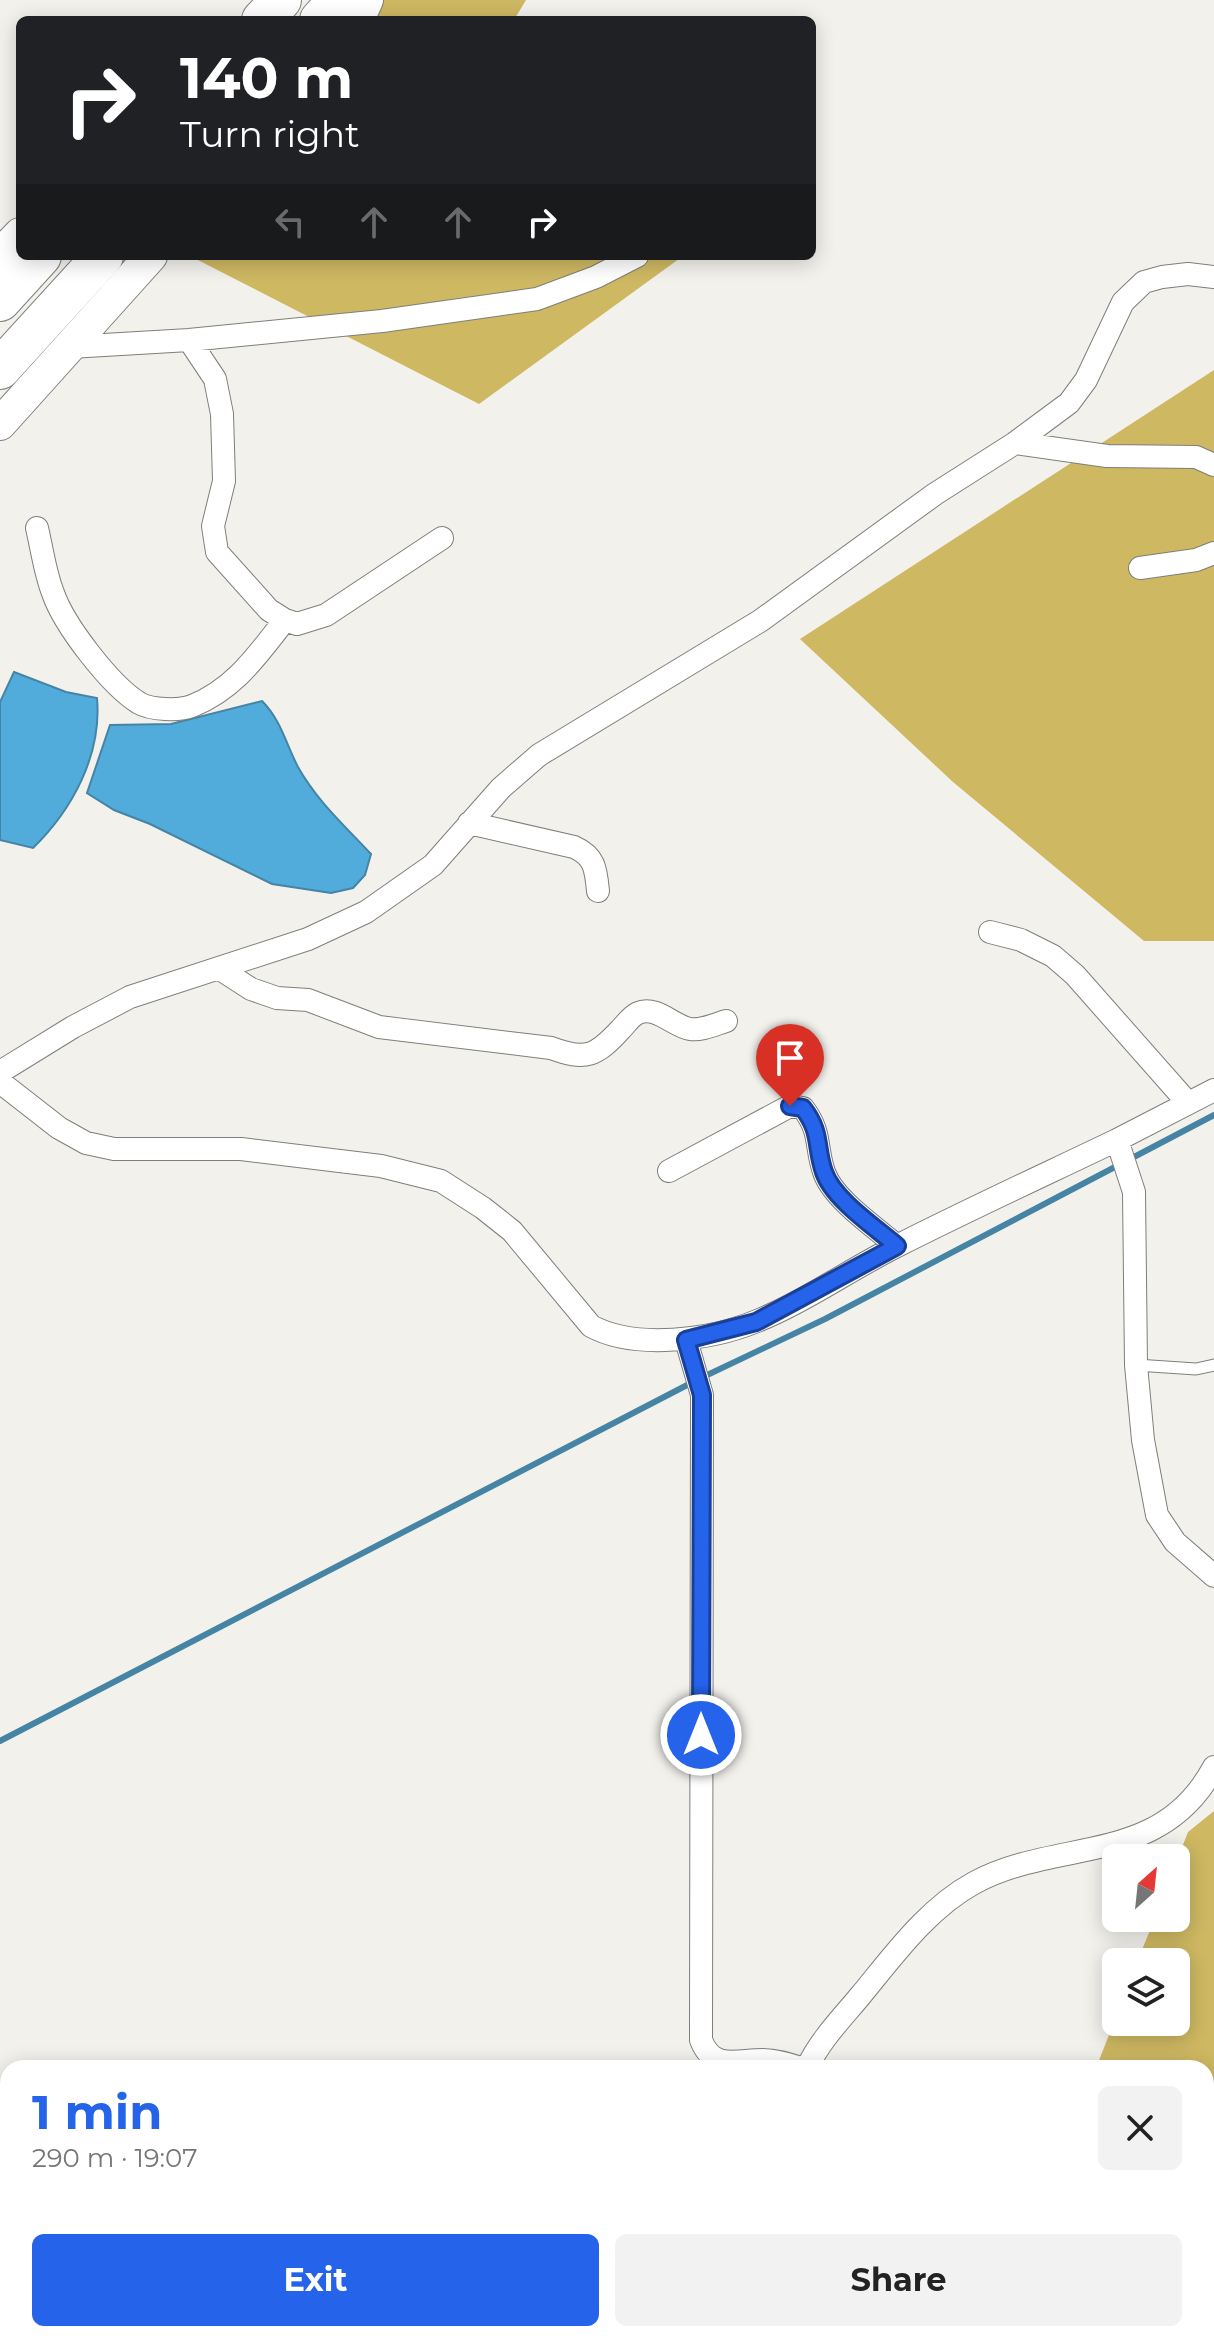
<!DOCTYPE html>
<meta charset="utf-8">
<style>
body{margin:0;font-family:Montserrat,sans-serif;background:#f2f2f2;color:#222;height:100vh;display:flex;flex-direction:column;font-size:30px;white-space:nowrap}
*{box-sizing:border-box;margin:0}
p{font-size:26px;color:#767676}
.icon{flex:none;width:44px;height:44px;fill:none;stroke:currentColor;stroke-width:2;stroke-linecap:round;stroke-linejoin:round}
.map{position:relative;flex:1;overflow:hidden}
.side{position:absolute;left:0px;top:2060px;width:1214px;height:282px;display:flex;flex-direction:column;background:#fff;border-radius:24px 24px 0 0;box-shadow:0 4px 20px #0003}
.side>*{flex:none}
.top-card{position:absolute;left:16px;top:16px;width:800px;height:244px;border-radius:12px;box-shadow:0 4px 20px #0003;background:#202124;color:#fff;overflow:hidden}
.needle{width:52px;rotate:27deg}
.fabs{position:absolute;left:1102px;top:1844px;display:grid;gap:16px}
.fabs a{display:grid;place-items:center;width:88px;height:88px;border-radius:12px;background:#fff;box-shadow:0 4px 20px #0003;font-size:40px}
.pin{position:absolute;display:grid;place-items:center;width:68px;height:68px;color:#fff;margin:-82px -34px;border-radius:50% 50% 50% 0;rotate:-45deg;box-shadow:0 0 8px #0007}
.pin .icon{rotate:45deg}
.me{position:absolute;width:88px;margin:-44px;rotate:0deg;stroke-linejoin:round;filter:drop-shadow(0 0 6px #0008)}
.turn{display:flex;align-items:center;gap:28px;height:168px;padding:0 32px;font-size:36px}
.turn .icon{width:104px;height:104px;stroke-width:2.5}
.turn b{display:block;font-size:56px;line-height:68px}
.lanes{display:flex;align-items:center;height:76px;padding:0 32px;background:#0003;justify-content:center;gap:40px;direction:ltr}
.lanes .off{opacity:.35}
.round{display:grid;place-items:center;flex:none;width:84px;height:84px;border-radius:12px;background:#f2f2f2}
.overview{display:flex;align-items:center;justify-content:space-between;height:136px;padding:0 32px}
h1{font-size:48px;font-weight:700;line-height:60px;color:#2563eb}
.cta{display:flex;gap:16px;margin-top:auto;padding:16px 32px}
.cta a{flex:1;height:92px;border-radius:12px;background:#2563eb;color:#fff;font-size:32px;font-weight:700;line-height:92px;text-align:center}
.cta a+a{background:#f2f2f2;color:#222}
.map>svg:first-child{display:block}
.forest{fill:#ceb862}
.water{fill:#52acdb;stroke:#4584a4;stroke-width:2}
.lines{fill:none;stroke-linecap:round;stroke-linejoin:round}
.stream{stroke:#4584a4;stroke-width:6}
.lane-casing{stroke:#7f7e7a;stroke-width:13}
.street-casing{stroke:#7f7e7a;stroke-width:24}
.secondary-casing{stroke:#7f7e7a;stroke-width:34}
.highway-casing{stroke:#7f7e7a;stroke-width:42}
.lane{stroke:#fff;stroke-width:11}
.street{stroke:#fff;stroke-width:22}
.secondary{stroke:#fff;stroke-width:32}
.highway{stroke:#fff;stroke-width:40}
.route-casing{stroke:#184099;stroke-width:20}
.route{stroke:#2563eb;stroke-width:14}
</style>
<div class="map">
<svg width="1214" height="2341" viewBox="0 0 1214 2341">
<rect width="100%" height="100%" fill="#f3f1ec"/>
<path class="forest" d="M367,0H526L514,20H346Z
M190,256H683L479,404Z
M1214,370V941H1144L953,782L800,639Z
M1214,1811V2341H989L992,2334H1206V2068H1096L1116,2017V2022H1176V1962H1137L1155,1918H1176V1863L1188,1832Z"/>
<path class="water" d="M14,672L66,692L97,698C102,754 73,809 33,848L0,840V702Z
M262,701C281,720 286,744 298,767C317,801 345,826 371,854L365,875L353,888L331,893L272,884L150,824L114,810L87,793L110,725L171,724Z"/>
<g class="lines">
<path class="stream" d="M703,1377L825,1319L1214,1115
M0,1741L693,1382"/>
<defs>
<path id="lane" d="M1136,1365L1196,1369L1214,1365"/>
<path id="street" d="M189,340L215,379L222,414L224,481L213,526L217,552L269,610L285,620L297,624L326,615L442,538
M70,347L189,340L382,321L537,299L596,277L637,256
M1015,443L1107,456L1196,457L1214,465
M37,528C42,549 45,573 53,593C64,625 110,685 139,703C151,710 179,711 192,706C235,689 258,654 285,620
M1140,568L1196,560L1214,553
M469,823L574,847C595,856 596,870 598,891
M990,932L1021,940L1053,956L1075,975L1188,1103
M220,969L251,989L277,998L308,1000L379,1027L551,1048C586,1061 596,1056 620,1030C626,1024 631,1016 638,1013C656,1005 673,1026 690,1029C701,1031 716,1024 726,1021
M0,1072L73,1027L130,997L308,939L366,912L433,865L501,788L539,755L760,621L935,494L1015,443L1069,403L1086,380L1123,302L1144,282L1162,277L1188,274L1214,277
M0,1082L59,1128L86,1143L114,1149H241L381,1166L441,1181L483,1208L512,1231L591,1326C635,1350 711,1340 757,1321C804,1302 851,1269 897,1246C970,1209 1044,1175 1117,1140L1134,1192L1136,1365L1143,1440L1157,1515L1175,1542L1214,1576
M1117,1140L1214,1090
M669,1171L790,1106L803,1108C822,1133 815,1146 824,1172C833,1199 875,1227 897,1246
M686,1340L702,1395L701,2040C713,2071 736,2060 763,2060C776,2060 788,2064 801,2068
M807,2068C820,2040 842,2018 861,1995C894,1955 928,1908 974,1883C1059,1837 1160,1868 1214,1767
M1004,2341V2334"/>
<path id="secondary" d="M358,20L367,0
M0,255L20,234
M0,424L151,256"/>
<path id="highway" d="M262,20L281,0
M320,20L338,0
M0,301L41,256
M0,369L103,256"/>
</defs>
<use href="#lane" class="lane-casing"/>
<use href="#street" class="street-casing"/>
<use href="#secondary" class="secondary-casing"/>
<use href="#highway" class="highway-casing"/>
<use href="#lane" class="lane"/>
<use href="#street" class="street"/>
<use href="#secondary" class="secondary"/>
<use href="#highway" class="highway"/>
</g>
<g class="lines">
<defs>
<path id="route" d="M701,1735L702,1395L686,1340L756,1322L897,1246C875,1227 833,1199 824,1172C815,1146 822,1133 803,1108L790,1106"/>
</defs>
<use href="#route" class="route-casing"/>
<use href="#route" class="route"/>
</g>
</svg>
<div class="fabs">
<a><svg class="needle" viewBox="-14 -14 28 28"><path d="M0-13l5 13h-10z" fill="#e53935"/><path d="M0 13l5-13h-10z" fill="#767676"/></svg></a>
<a><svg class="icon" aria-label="layers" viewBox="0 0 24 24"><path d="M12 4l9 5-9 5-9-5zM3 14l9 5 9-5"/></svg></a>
</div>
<div class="pin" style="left:790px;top:1106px;background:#d93025"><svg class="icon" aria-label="arrive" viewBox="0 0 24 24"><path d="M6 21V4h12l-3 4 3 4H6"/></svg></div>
<svg class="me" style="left:701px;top:1735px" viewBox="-20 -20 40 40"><circle r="17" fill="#2563eb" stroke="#fff" stroke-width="3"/><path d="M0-11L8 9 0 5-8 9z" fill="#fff"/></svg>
<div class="top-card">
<div class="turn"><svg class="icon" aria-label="right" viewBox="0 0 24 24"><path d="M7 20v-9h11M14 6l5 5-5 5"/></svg><div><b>140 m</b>Turn right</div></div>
<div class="lanes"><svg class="icon off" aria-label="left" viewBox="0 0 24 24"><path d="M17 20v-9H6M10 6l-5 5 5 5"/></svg><svg class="icon off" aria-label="ahead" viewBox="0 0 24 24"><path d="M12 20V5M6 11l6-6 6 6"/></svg><svg class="icon off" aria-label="ahead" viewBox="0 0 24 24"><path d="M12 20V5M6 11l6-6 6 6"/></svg><svg class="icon" aria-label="right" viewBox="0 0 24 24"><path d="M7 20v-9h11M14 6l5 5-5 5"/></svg></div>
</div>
<section class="side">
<div class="overview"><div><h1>1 min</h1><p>290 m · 19:07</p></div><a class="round"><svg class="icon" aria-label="close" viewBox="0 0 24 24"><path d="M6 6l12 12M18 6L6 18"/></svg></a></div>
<div class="cta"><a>Exit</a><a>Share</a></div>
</section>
</div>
